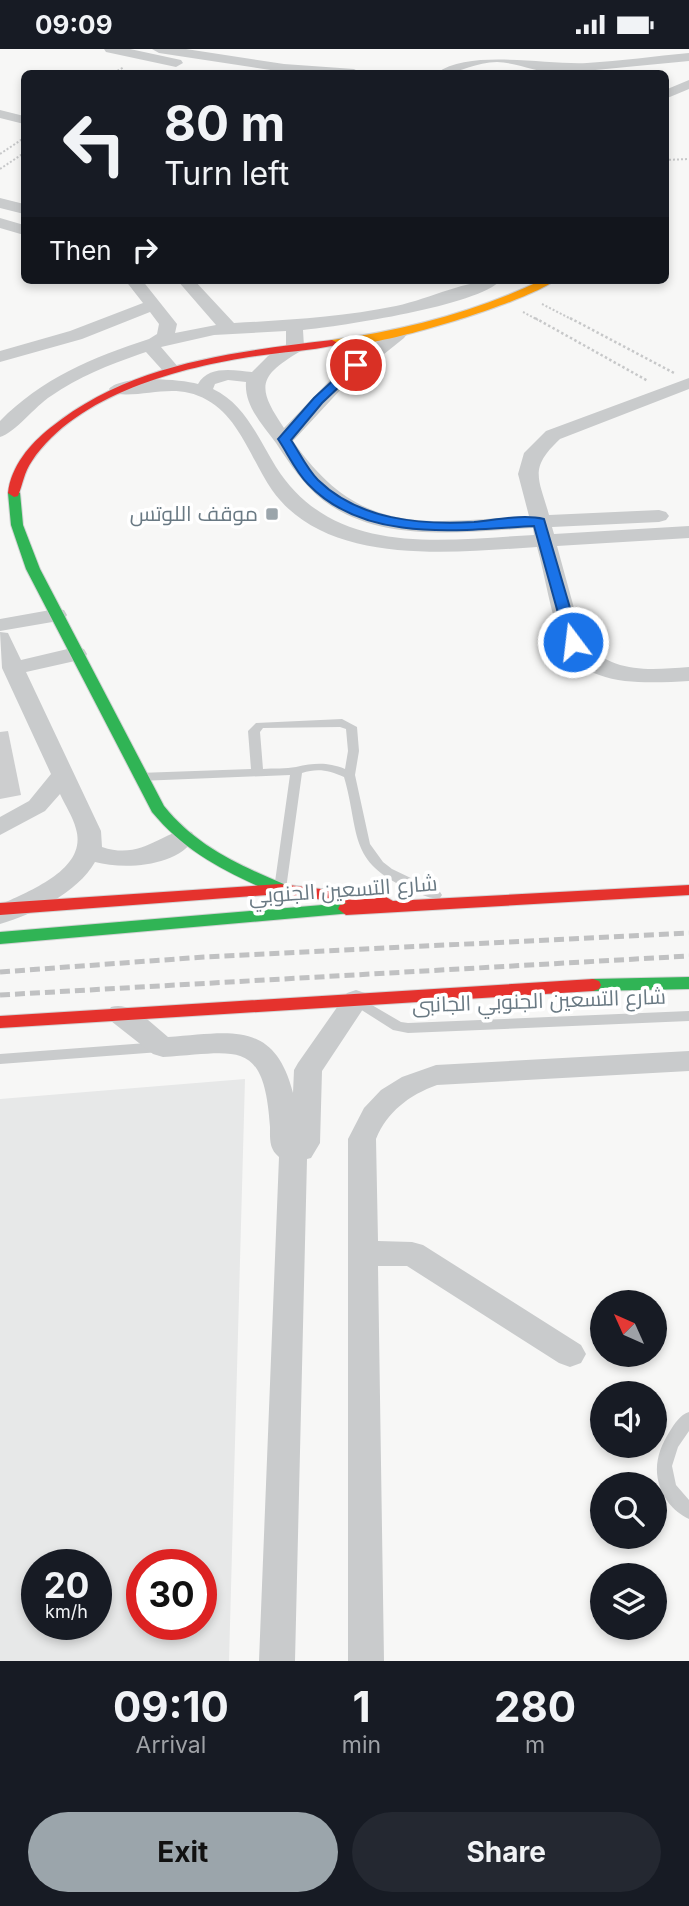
<!DOCTYPE html>
<meta charset="utf-8">
<style>
body{margin:0;font-family:Inter,Cairo,sans-serif;background:#242831;color:#f1f3f6;height:100vh;display:flex;flex-direction:column;font-size:26px;white-space:nowrap}
*{box-sizing:border-box;margin:0}
p{font-size:23px;color:#9ea1a6}
.icon{flex:none;width:38px;height:38px;fill:none;stroke:currentColor;stroke-width:2;stroke-linecap:round;stroke-linejoin:round}
.map{position:relative;height:1612px;overflow:hidden}
.panel{display:flex;flex-direction:column;background:#171b24;flex:1}
.panel>*{flex:none}
.hud{position:absolute;left:21px;top:21px;width:648px;height:214px;border-radius:10px;box-shadow:0 4px 10px #0003;background:#171b24;color:#f1f3f6;overflow:hidden}
.needle{width:46px;rotate:315deg}
.fabs{position:absolute;left:590px;top:1241px;display:grid;gap:14px}
.fabs a{display:grid;place-items:center;width:77px;height:77px;border-radius:50%;background:#171b24;box-shadow:0 4px 10px #0003;font-size:35px}
.speed{position:absolute;left:21px;top:1500px;display:flex;gap:14px;font-size:35px;font-weight:700;text-align:center}
.speed>*{display:grid;place-content:center;width:91px;height:91px;border-radius:50%;background:#171b24;box-shadow:0 4px 10px #0003;line-height:1}
.speed small{font-size:18px;font-weight:400}
.speed .limit{border:10px solid #d22;background:#fff;color:#111}
.pin{position:absolute;display:grid;place-items:center;width:60px;height:60px;color:#fff;margin:-30px;border:4px solid #fff;border-radius:50%;box-shadow:0 2px 7px #0007}
.me{position:absolute;width:77px;margin:-38px;rotate:345deg;stroke-linejoin:round;filter:drop-shadow(0 0 5px #0008)}
.turn{display:flex;align-items:center;gap:24px;height:147px;padding:0 28px;font-size:32px}
.turn .icon{width:91px;height:91px;stroke-width:2.5}
.turn b{display:block;font-size:49px;line-height:60px}
.then{display:flex;align-items:center;height:66px;padding:0 28px;background:#0003;gap:14px;font-size:26px}
.eta{display:flex;justify-content:space-evenly;align-items:center;height:119px;text-align:center}
.eta b{font-size:42px;font-weight:700;line-height:49px}
.button{display:flex;gap:14px;margin-top:auto;padding:14px 28px}
.button a{flex:1;height:80px;border-radius:42px;background:#9ba5ab;color:#111;font-size:28px;font-weight:700;line-height:80px;text-align:center}
.button a+a{background:#242831;color:#f1f3f6}
.status{display:flex;justify-content:space-between;align-items:center;height:49px;padding:0 35px;background:#171b24;direction:ltr}
.status svg{height:19px;fill:currentColor}
.map>svg:first-child{display:block}
.built{fill:#e7e8e8;fill-rule:evenodd}
.building{fill:#cdcecf}
.lines{fill:none;stroke-linecap:round;stroke-linejoin:round}
.fast-casing{stroke:#d2d3d4;stroke-width:2}
.slow-casing{stroke:#d2d3d4;stroke-width:2}
.jam-casing{stroke:#d2d3d4;stroke-width:2}
.path-far1{stroke:#c7c8c9;stroke-width:2;stroke-dasharray:2 2;stroke-linecap:butt}
.path{stroke:#c7c8c9;stroke-width:2.5;stroke-dasharray:2.5 2.5;stroke-linecap:butt}
.lane{fill:#c9cbcc;fill-rule:evenodd}
.street{fill:#c9cbcc;fill-rule:evenodd}
.fast{fill:#30b455;fill-rule:evenodd}
.slow{fill:#ff9f0a;fill-rule:evenodd}
.jam{fill:#e5322d;fill-rule:evenodd}
.rail{stroke:#c0c1c2;stroke-width:5;stroke-dasharray:10 5;stroke-linecap:butt}
.route{fill:#1a73e8;stroke:#114b97;stroke-width:2}
.poi-dot{fill:#9ba5ab;stroke:#fff;stroke-width:2.5}
.labels{text-anchor:middle;stroke-width:7;stroke-linejoin:round;paint-order:stroke}
.poi-label{font-size:21px;fill:#697983;stroke:#fff;text-anchor:end}
.street-label{font-size:21px;fill:#697983;stroke:#fff}
</style>
<div class="status"><b>09:09</b><svg viewBox="0 0 49 12"><path d="M0 12V9h3v3zM5 12V6h3v6zM10 12V3h3v9zM15 12V0h3v12zM26 1h20v11H26zM47 4h2v5h-2z"/></svg></div>
<div class="map">
<svg width="689" height="1612" viewBox="0 0 689 1612">
<rect width="100%" height="100%" fill="#f7f7f6"/>
<path class="built" d="M245,1030L229,1612H0V1050ZM37,1516H96V1575H37ZM142,1516H201V1575H142Z"/>
<path class="building" d="M8,682L21,746L0,750V683Z"/>
<g class="lines">
<defs>
<path id="fast" d="M14,440L20,444L23,476L40,520L164,757C196,797 239,816 286,836L288,840L286,844H274C227,824 185,803 152,763L26,520L11,476L8,444Z
M346,854L352,856L354,860L352,864L0,895V883Z
M689,928V940L593,942L587,940L585,936L587,932L593,930Z"/>
<path id="slow" d="M542,231H555C531,252 349,310 326,294L332,291C405,281 475,263 542,231Z"/>
<path id="jam" d="M332,291L338,294L336,296C310,302 282,303 256,307C181,318 77,345 32,412C24,423 23,435 18,447L14,448L8,444C11,417 30,395 50,379C130,314 233,303 332,291Z
M280,835L386,848L393,852L689,836V846L346,866L338,860L340,856L347,854L280,845L0,866V854Z
M593,930L599,932L601,936L599,940L593,942L0,979V967Z"/>
</defs>
<use href="#fast" class="fast-casing"/>
<use href="#slow" class="slow-casing"/>
<use href="#jam" class="jam-casing"/>
<path class="path-far1" d="M114,24L124,18
M0,105L24,89
M665,111L689,110
M0,120L24,104
M542,255L573,271
M523,263L538,271"/>
<path class="path" d="M535,269L648,332
M570,269L674,324"/>
<path class="lane" d="M342,670L357,678L359,702L355,726L370,795L383,813L392,820L440,843L442,846L440,849C430,851 419,844 409,840C347,813 360,783 344,728C329,721 317,719 302,724L286,840L280,844L274,840L290,726L139,732L133,728L139,724L251,720L248,682L256,674ZM340,678L346,680L348,702L345,720C327,713 315,714 296,718C286,720 273,719 263,720L260,683L263,679Z
M365,952L401,973L408,974L689,962V972L408,984L393,981L360,960L358,957L360,954Z
M160,993L165,994L167,998L165,1002L160,1003L0,1015V1005Z
M689,1363V1382L678,1398L672,1417L676,1436L689,1451V1470C681,1466 673,1460 668,1453C651,1429 655,1405 670,1382C675,1374 680,1366 689,1363Z"/>
<path class="street" d="M104,0H130L181,11L183,14L176,18L106,3Z
M152,0H186L284,15L354,20L361,24L284,23L159,4Z
M689,4V12L585,22L559,21L558,24C538,24 519,14 497,13C475,13 457,26 437,24C470,0 544,16 587,14C621,12 655,7 689,4Z
M689,31V40L665,50V41Z
M0,61L24,67V75L0,69Z
M0,149L24,155V165L0,159Z
M0,169L24,176V186L0,179Z
M125,231H142L177,275L175,284L216,276L177,231H194L234,274C289,271 342,268 396,257C432,249 465,231 501,231C478,257 341,277 303,281L304,298L301,302C258,327 256,338 284,379L331,330L392,281H404L407,285L404,289L343,338L293,392C359,488 425,474 529,467L518,425L524,404L546,382L689,329V340L560,390C528,420 539,429 549,466L659,461L666,463L669,467L666,471L659,473L552,478L554,485L689,477V489L557,497L583,592C612,625 649,621 689,618V632C648,634 583,640 562,593C551,567 545,526 537,498C455,503 327,519 272,441C252,412 239,368 207,351C176,333 149,348 117,345C112,345 112,344 109,340C122,326 179,330 198,335C208,316 234,321 252,323L268,307L286,296V282L214,286L161,298L179,319L170,324L164,323L146,303L140,305C109,316 78,328 51,347C35,357 15,384 0,388V372C41,330 93,308 149,290L157,285L159,275L150,263L82,290L0,313V302L70,282L143,254ZM228,331L246,333C244,357 263,376 276,394C290,415 304,437 324,452C382,495 465,483 533,479L534,486C441,491 334,509 276,418C258,389 245,355 213,340L215,335Z
M56,560L64,561L67,566L64,571L0,582V570Z
M0,583L8,584L21,611L76,598L84,600L87,605L84,610L26,623L101,782L102,798C146,813 166,776 192,783L195,789C177,818 124,821 95,813C77,844 34,865 0,875V856C28,842 88,821 76,780C73,768 65,756 60,745L45,762L0,786V768L29,752L51,725L2,619Z
M356,941L365,944L369,951L322,1022L320,1094L311,1109L307,1110L295,1612H259L279,1108C269,1100 270,1090 270,1078C264,988 237,1004 163,1008L153,1005L111,972L107,965L111,958C132,952 152,975 168,988C230,984 274,970 293,1044L294,1021L298,1014L347,944Z
M689,1002V1022L437,1036C409,1046 387,1063 376,1090L378,1192L412,1193L423,1196L581,1296L586,1305L581,1314L570,1318L559,1314L407,1217H378L384,1612H348V1090L364,1059L381,1041L402,1028L436,1016Z"/>
<use href="#fast" class="fast"/>
<use href="#slow" class="slow"/>
<use href="#jam" class="jam"/>
<path class="rail" d="M0,923L204,908L689,884
M0,946L689,907"/>
</g>
<path class="route" d="M352,314L362,316L322,354L291,391C299,403 307,420 318,431C359,471 420,476 474,473C496,471 523,465 544,470L580,593L578,596H568L566,593L534,477C461,481 365,495 308,435C296,423 288,405 278,390L314,349Z"/>
<rect class="poi-dot" x="265" y="458" width="14" height="14" rx="3.5"/>
<g class="labels">
<g class="poi-label">
<text x="258" y="472">موقف اللوتس</text>
</g>
<g class="street-label">
<text transform="translate(343 841) rotate(-4)" y="7">شارع التسعين الجنوبي</text>
<text transform="translate(539 952) rotate(-2)" y="7">شارع التسعين الجنوبي الجانبى</text>
</g>
</g>
</svg>
<div class="fabs">
<a><svg class="needle" viewBox="-14 -14 28 28"><path d="M0-13l5 13h-10z" fill="#e53935"/><path d="M0 13l5-13h-10z" fill="#9ea1a6"/></svg></a>
<a><svg class="icon" aria-label="sound" viewBox="0 0 24 24"><path d="M4 9h4l5-4v14l-5-4H4zM17 9q2 3 0 6"/></svg></a>
<a><svg class="icon" aria-label="search" viewBox="0 0 24 24"><circle cx="10" cy="10" r="6"/><path d="M15 15l6 6"/></svg></a>
<a><svg class="icon" aria-label="layers" viewBox="0 0 24 24"><path d="M12 4l9 5-9 5-9-5zM3 14l9 5 9-5"/></svg></a>
</div>
<div class="speed"><div>20<small>km/h</small></div><div class="limit">30</div></div>
<div class="pin" style="left:356px;top:316px;background:#d93025"><svg class="icon" aria-label="arrive" viewBox="0 0 24 24"><path d="M6 21V4h12l-3 4 3 4H6"/></svg></div>
<svg class="me" style="left:573px;top:593px" viewBox="-20 -20 40 40"><circle r="17" fill="#1a73e8" stroke="#fff" stroke-width="3"/><path d="M0-11L8 9 0 5-8 9z" fill="#fff"/></svg>
<div class="hud">
<div class="turn"><svg class="icon" aria-label="left" viewBox="0 0 24 24"><path d="M17 20v-9H6M10 6l-5 5 5 5"/></svg><div><b>80 m</b>Turn left</div></div>
<div class="then">Then<svg class="icon" aria-label="right" viewBox="0 0 24 24"><path d="M7 20v-9h11M14 6l5 5-5 5"/></svg></div>
</div>
</div>
<section class="panel">
<div class="eta">
<div><b>09:10</b><p>Arrival</p></div>
<div><b>1</b><p>min</p></div>
<div><b>280</b><p>m</p></div>
</div>
<div class="button"><a>Exit</a><a>Share</a></div>
</section>
